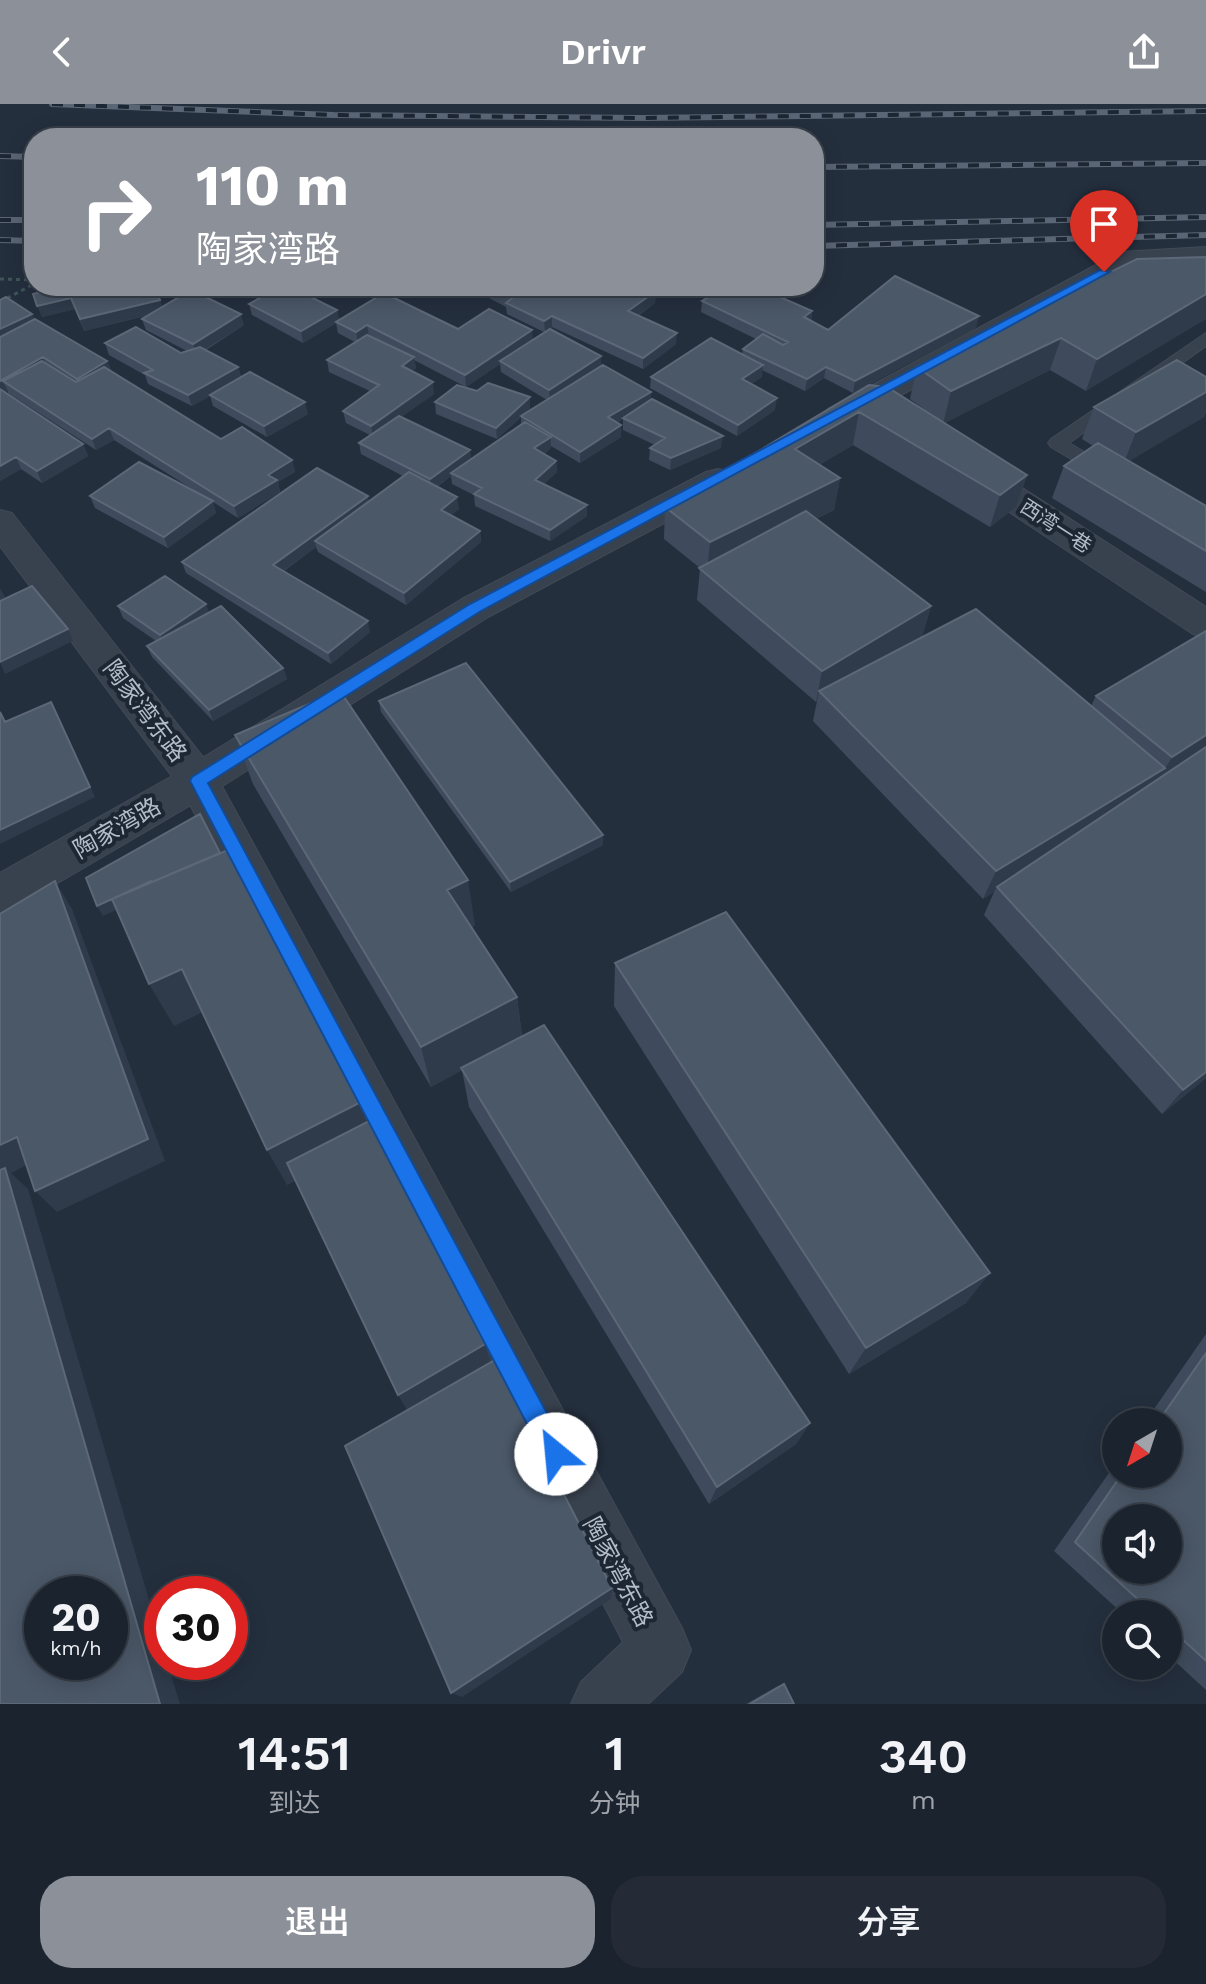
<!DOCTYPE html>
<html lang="zh">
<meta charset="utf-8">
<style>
body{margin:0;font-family:"Work Sans","Noto Sans SC",sans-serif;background:#242b36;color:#f1f3f6;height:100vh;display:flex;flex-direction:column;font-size:30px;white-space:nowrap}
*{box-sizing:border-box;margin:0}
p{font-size:26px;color:#a0a4aa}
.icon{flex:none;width:44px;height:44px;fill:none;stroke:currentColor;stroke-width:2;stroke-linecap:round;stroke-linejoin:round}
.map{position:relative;height:1600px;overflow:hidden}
.details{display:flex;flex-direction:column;background:#1b232e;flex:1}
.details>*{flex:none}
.banner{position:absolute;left:24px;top:24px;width:800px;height:168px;border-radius:32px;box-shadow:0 4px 20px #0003,0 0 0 2px #39404a;background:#8c9099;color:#fff;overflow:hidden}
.needle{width:52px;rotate:219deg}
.buttons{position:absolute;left:1102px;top:1304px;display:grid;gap:16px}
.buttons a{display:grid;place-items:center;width:80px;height:80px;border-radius:50%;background:#1b232e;box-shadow:0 4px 20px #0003,0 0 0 2px #39404a;font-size:40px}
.speed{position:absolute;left:24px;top:1472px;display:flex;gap:16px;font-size:40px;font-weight:700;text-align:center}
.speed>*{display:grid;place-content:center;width:104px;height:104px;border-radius:50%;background:#1b232e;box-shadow:0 4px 20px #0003,0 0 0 2px #39404a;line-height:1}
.speed small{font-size:20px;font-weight:400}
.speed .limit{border:12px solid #d22;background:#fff;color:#111}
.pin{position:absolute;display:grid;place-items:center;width:68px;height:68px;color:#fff;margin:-82px -34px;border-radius:50% 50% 50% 0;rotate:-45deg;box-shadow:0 0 8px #0007}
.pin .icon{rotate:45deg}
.me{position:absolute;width:88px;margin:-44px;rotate:332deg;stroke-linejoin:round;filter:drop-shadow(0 0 6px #0008)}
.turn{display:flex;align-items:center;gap:28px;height:168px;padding:0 40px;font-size:36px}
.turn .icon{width:104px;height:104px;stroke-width:2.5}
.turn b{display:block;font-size:56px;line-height:68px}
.eta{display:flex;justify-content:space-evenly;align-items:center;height:136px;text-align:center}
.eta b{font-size:48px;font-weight:600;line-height:56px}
.button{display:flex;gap:16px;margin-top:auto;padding:16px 40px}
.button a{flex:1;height:92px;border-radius:32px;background:#8c9099;color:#fff;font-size:32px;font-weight:600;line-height:92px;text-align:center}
.button a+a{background:#242b36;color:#f1f3f6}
header{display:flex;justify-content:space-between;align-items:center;height:104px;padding:0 40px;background:#8c9099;color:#fff;font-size:36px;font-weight:600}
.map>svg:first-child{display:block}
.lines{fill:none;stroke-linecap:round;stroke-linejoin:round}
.service-casing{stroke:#414a57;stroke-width:2}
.minor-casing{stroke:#414a57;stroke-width:2}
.tertiary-casing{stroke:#414a57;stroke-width:2}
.path{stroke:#3f5557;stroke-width:3;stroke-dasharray:4 4;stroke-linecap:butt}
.service{fill:#38414e;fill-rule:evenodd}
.minor{fill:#38414e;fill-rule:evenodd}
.tertiary{fill:#38414e;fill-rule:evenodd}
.rail-casing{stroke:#5a6575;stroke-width:6}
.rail{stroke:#1d2633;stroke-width:4;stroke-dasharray:11;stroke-linecap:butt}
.wall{fill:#3f4b5c;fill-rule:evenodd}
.shaded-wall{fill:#2f3b4b}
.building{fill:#4b5868;stroke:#5c6777;stroke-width:2;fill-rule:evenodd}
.route{fill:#1a73e8;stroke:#114b97;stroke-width:2}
.labels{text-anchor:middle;stroke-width:8;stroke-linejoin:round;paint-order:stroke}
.far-street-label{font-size:20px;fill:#b4bcc9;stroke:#1d2633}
.street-label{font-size:24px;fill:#b4bcc9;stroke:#1d2633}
</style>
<header><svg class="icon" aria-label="back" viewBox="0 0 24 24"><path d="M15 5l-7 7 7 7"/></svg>Drivr<svg class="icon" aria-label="share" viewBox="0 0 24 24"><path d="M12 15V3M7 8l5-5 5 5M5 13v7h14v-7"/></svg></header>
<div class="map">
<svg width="1206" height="1600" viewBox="0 0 1206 1600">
<rect width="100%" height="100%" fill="#242f3e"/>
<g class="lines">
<defs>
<path id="service" d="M1206,229V242L1069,339L1110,363L1113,367L1110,371H1098L1051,343L1048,339L1051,335Z"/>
<path id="minor" d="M967,353L979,356L1206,503V534L1193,530L955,372L950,364L955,356Z
M0,406L12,409L213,666L682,1524L691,1546L682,1568L648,1600H571L581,1578L623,1538L183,687L0,442Z"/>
<path id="tertiary" d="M1206,143V161L1136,162L850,319L839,322L828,319L823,312L828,305L1120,148Z
M718,365L730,368L735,376L730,384L488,513L213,688L15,804L0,809V769L183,666L462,495L706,368Z"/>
</defs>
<use href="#service" class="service-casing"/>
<use href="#minor" class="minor-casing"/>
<use href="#tertiary" class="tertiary-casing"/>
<path class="path" d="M0,175L34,176
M0,198L34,180"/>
<use href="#service" class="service"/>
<use href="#minor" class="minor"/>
<use href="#tertiary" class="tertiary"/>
<defs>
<path id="rail" d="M52,0L333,11L643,14L1206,7
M0,52L34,53
M814,63L1206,59
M0,116H34
M814,121L1206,113
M0,136L34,137
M814,142L1206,131"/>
</defs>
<use href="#rail" class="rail-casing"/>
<use href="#rail" class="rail"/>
</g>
<path class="wall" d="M1137,155L1086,287L1050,266L944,319L1027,371L1016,403L990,423L853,341L819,361L840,374L834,406L816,415L931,502L922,533L1091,602L1096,592L1206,527V974L1162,1010L984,811L994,788L983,795L813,617L817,597L816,598L697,496L700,464L664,435L665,403L869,281L928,308L910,295L917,263Z
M488,183L656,187L655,199L638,212L676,240L643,265L552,223L550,225L601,252V262L651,288V295L721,344L670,366L649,356L650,344L655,341L623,326V315L617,319L621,333L580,359L551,342V344L544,350L556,357L557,368L544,380L587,401V412L550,437L475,402L474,391L452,380L451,372L437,383L459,405L451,411L480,427L481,438L406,501L318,448L316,443L284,467L370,528L331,560L186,469L182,458L369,397L403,372L361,350L359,339L370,331L346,319L343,307L370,287L329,268L327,256L355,238L338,229L336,219L303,239L252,211L249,200L337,206L339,216L458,225L533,236L544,228L507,210L506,203L489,194ZM414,256L466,283L500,260L501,268L547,296L524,310L530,304V293L477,287L435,298L436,310L497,335L521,313V321L471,355L401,313L434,290L412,267L416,264Z
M786,189L785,195L812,207L811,217L828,226L976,224L853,289L824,274L805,287L762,266V273L751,280L775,306L737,332L650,284L651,273L742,250L743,245L756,235L701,208L702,197Z
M33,190L160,196L162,203L244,221L206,246L238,263L241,273L308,310L267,333L213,302L210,292L192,302L148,280L145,271L109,251L105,239L181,249L187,247L146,226L142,215L149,211L84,227L75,205L42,213Z
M0,196L107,257L112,268L221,335L292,356L295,368L278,378L280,388L238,414L213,398L216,409L168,444L95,404L90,392L205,393L114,336L96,346L8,289V287L5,288L83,340L88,352L42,379L21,365L0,377Z
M1206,273V308L1204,313L1128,357L1206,402V488L1052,394L1064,362L1093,342L1082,335L1094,303Z
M118,502L209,508L283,564L287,575L213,617L152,553L147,542L156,537L123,514Z
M379,597L603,741L511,788L381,608Z
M235,631L475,821L472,823L517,893L522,932L810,1319L796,1340L709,1400L469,1003L462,966L431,983L253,680Z
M615,859L966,1199L849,1270L614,902Z
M1206,1230V1586L1168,1551V1510H1123L1054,1447L1116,1359V1370H1168V1318H1145Z
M784,1580L794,1600H746L776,1583Z"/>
<path class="shaded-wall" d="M656,187L655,199L627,219L628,207Z
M1206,190V215L1086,287L1097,255Z
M71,194L75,205L42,213L37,202Z
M160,196L164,207L84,227L80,215Z
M337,206L339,217L303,239L301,227Z
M812,207L811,219L804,213Z
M32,210L37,221L0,239V225Z
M241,210L244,221L196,251L193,240Z
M552,212V223L545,228L544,217Z
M979,212L976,224L853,289L855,277Z
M367,221L369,232L358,239L356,228Z
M532,226L533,237L500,257V260L466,283L465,271Z
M677,229L676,240L643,265V254Z
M1061,234L1050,266L943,320L951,287Z
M601,252V264L550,297L549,286Z
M43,253L47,265L3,277L8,287L0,291V277Z
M414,253L416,264L404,274L402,262Z
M107,257L112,268L81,286L77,275Z
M763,261L762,273L741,287L742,275Z
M238,263L241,275L192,302L188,291Z
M826,263L824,274L805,287L807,275Z
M433,278L434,290L373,333L371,322Z
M651,288V299L608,324V313Z
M1206,288V308L1204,313L1123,361L1136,328Z
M530,293V304L497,335L496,324Z
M777,294L775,306L737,332L738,321Z
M305,298L308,310L267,333L264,322Z
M859,308L853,341L790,378L795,345Z
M621,321V333L580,359V348Z
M109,324L114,336L96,346L92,335Z
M723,332L721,344L670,366L671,354Z
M551,333V344L535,356L534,344Z
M83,340L88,352L42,379L37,367Z
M470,346L472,358L451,369V372L432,386L430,375Z
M16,353L21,365L0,377V362Z
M292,356L295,368L278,378L280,388L238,414L234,402L268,371Z
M556,357L557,368L535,388V376Z
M1027,371L1016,403L990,423L1000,391Z
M840,374L834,406L707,470L710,438Z
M368,392L370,404L315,437L316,443L276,472L273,461Z
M457,393L459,405L443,418L441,406Z
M213,397L216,409L168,444L164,433Z
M587,401V412L550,437V426Z
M480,427L481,438L406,501L404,489Z
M0,484L6,495L0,498Z
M206,500L210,511L164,542L160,531Z
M931,502L922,534L819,587L817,597L816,598L822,567Z
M368,517L370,528L331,560L328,549Z
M68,525L73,537L5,570L0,558Z
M283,564L287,575L213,617L209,606Z
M51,598L95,693L0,740V726Z
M1206,631V650L1154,683L1172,653Z
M1165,664L1148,694L997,783L994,788L983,795L996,767Z
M603,731V741L511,788L510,778Z
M468,776L475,821L455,831L447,786Z
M55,777L72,805L165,1057L57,1108L35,1087Z
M151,777L157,787L103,812L97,802Z
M182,865L205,907L174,922L149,880Z
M517,893L522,934L431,983L421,943Z
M1206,968V974L1162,1010L1183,986Z
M359,999L374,1037L287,1081L267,1046Z
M17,1033L39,1055L11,1069L28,1085L162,1540V1558H167L180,1600H160L0,1075V1041Z
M990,1169L966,1199L849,1270L866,1244Z
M485,1240L493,1266L412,1314L398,1291Z
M810,1319L796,1340L709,1400L717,1383Z
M612,1484L611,1495L462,1593L451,1589Z"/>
<path class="building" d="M1206,153V190L1097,255L1061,234L951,287L917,263L1137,155Z
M895,172L979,212L855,277L826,263L807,275L743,245L763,230L783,241L788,238L702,197L727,182H771L786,189L780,193L812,207L804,213L828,226Z
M66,182H154L160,196L80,215L71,194L37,202L33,190Z
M281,182H289L337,206L301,227L249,200Z
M489,182H559L565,185L569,182H643L656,187L628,207L677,229L643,254L552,212L544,217L506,199L512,194L488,183Z
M191,186L241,210L193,240L142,215Z
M384,189L458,225L489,205L532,226L465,271L367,221L356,228L336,218Z
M6,193L32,210L0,225V196Z
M35,215L107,257L77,275L43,253L0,277V233Z
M136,223L181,249L200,243L238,263L188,291L144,269L153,266L105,239Z
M550,225L601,252L549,286L500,257Z
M367,231L414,253L402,262L433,278L371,322L343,307L379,281L327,256Z
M711,234L763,261L742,275L777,294L738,321L651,273Z
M1177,256L1206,273V288L1136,328L1094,303Z
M42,257L76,278L104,263L221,335L242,323L292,356L268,371L277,376L234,402L109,324L92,335L3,277Z
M603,261L651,288L608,313L621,321L580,348L521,312Z
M250,268L305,298L264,322L210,291Z
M488,279L530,293L496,324L435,298L457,281L477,287Z
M869,281L887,283L1027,371L1000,391L859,308L795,345L840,374L710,438L665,403Z
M0,285L83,340L37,367L16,353L0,362Z
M652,295L723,332L671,354L650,344L665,334L623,314Z
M399,312L470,346L430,375L359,339Z
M525,318L551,333L534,344L556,357L535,376L587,401L550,426L474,390L482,384L451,369Z
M1098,339L1206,402V447L1064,362Z
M139,358L213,397L164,433L90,392Z
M317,364L368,392L273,461L368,517L328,549L182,458Z
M409,368L457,393L441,406L480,427L404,489L315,437Z
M806,407L931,502L822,567L699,464Z
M165,472L206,500L160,531L118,502Z
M32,482L68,525L0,558V497Z
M221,502L283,564L209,606L147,542Z
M976,505L1165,664L996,767L819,587Z
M1206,527V631L1172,653L1096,592Z
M466,559L603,731L510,778L379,597Z
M340,587L468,776L447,786L517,893L421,943L235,631Z
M51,598L90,683L0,726V608L5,618Z
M1206,643V968L1183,986L997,783Z
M200,710L220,749L152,778L151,777L97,802L86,774Z
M228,746L359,999L267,1046L182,865L149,880L112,795Z
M55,777L148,1035L35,1087L17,1033L0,1041V810Z
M726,808L990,1169L866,1244L615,859Z
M544,921L810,1319L717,1383L461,964Z
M369,1017L485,1240L398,1291L287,1059Z
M5,1064L160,1600H0V1066ZM42,1490H110V1558H42Z
M1206,1249V1557L1168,1522V1510H1154L1075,1438L1122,1370H1168V1318H1158ZM1116,1414H1168V1466H1116Z
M495,1256L612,1484L451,1589L345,1342Z
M784,1580L794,1600H750Z"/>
<path class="route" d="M1100,166L1110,168L481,507L208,679L564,1341L567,1350L564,1358L556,1362L547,1358L190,677L192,673L470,500Z"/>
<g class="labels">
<g class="far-street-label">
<text transform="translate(1056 422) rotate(33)" y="7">西湾一巷</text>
</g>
<g class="street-label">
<text transform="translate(145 607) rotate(53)" y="8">陶家湾东路</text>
<text transform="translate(117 724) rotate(-30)" y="8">陶家湾路</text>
<text transform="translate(618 1468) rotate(62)" y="8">陶家湾东路</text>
</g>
</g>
</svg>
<div class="buttons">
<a><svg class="needle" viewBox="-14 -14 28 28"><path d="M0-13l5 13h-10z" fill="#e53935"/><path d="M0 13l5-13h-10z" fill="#a0a4aa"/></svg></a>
<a><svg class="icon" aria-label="sound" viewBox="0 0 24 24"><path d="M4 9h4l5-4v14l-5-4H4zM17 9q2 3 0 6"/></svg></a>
<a><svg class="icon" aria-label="search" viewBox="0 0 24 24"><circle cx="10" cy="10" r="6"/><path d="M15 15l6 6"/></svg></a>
</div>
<div class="speed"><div>20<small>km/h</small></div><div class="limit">30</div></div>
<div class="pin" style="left:1104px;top:168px;background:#d93025"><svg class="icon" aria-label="arrive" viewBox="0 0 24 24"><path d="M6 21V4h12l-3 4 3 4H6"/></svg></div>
<svg class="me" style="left:556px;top:1350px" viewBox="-20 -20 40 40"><circle r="19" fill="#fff"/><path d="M0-13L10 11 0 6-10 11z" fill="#1a73e8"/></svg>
<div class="banner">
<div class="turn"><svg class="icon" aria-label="right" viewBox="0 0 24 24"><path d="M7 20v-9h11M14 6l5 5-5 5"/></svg><div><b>110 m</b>陶家湾路</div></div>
</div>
</div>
<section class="details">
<div class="eta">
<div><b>14:51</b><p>到达</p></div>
<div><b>1</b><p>分钟</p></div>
<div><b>340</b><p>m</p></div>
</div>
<div class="button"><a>退出</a><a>分享</a></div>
</section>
